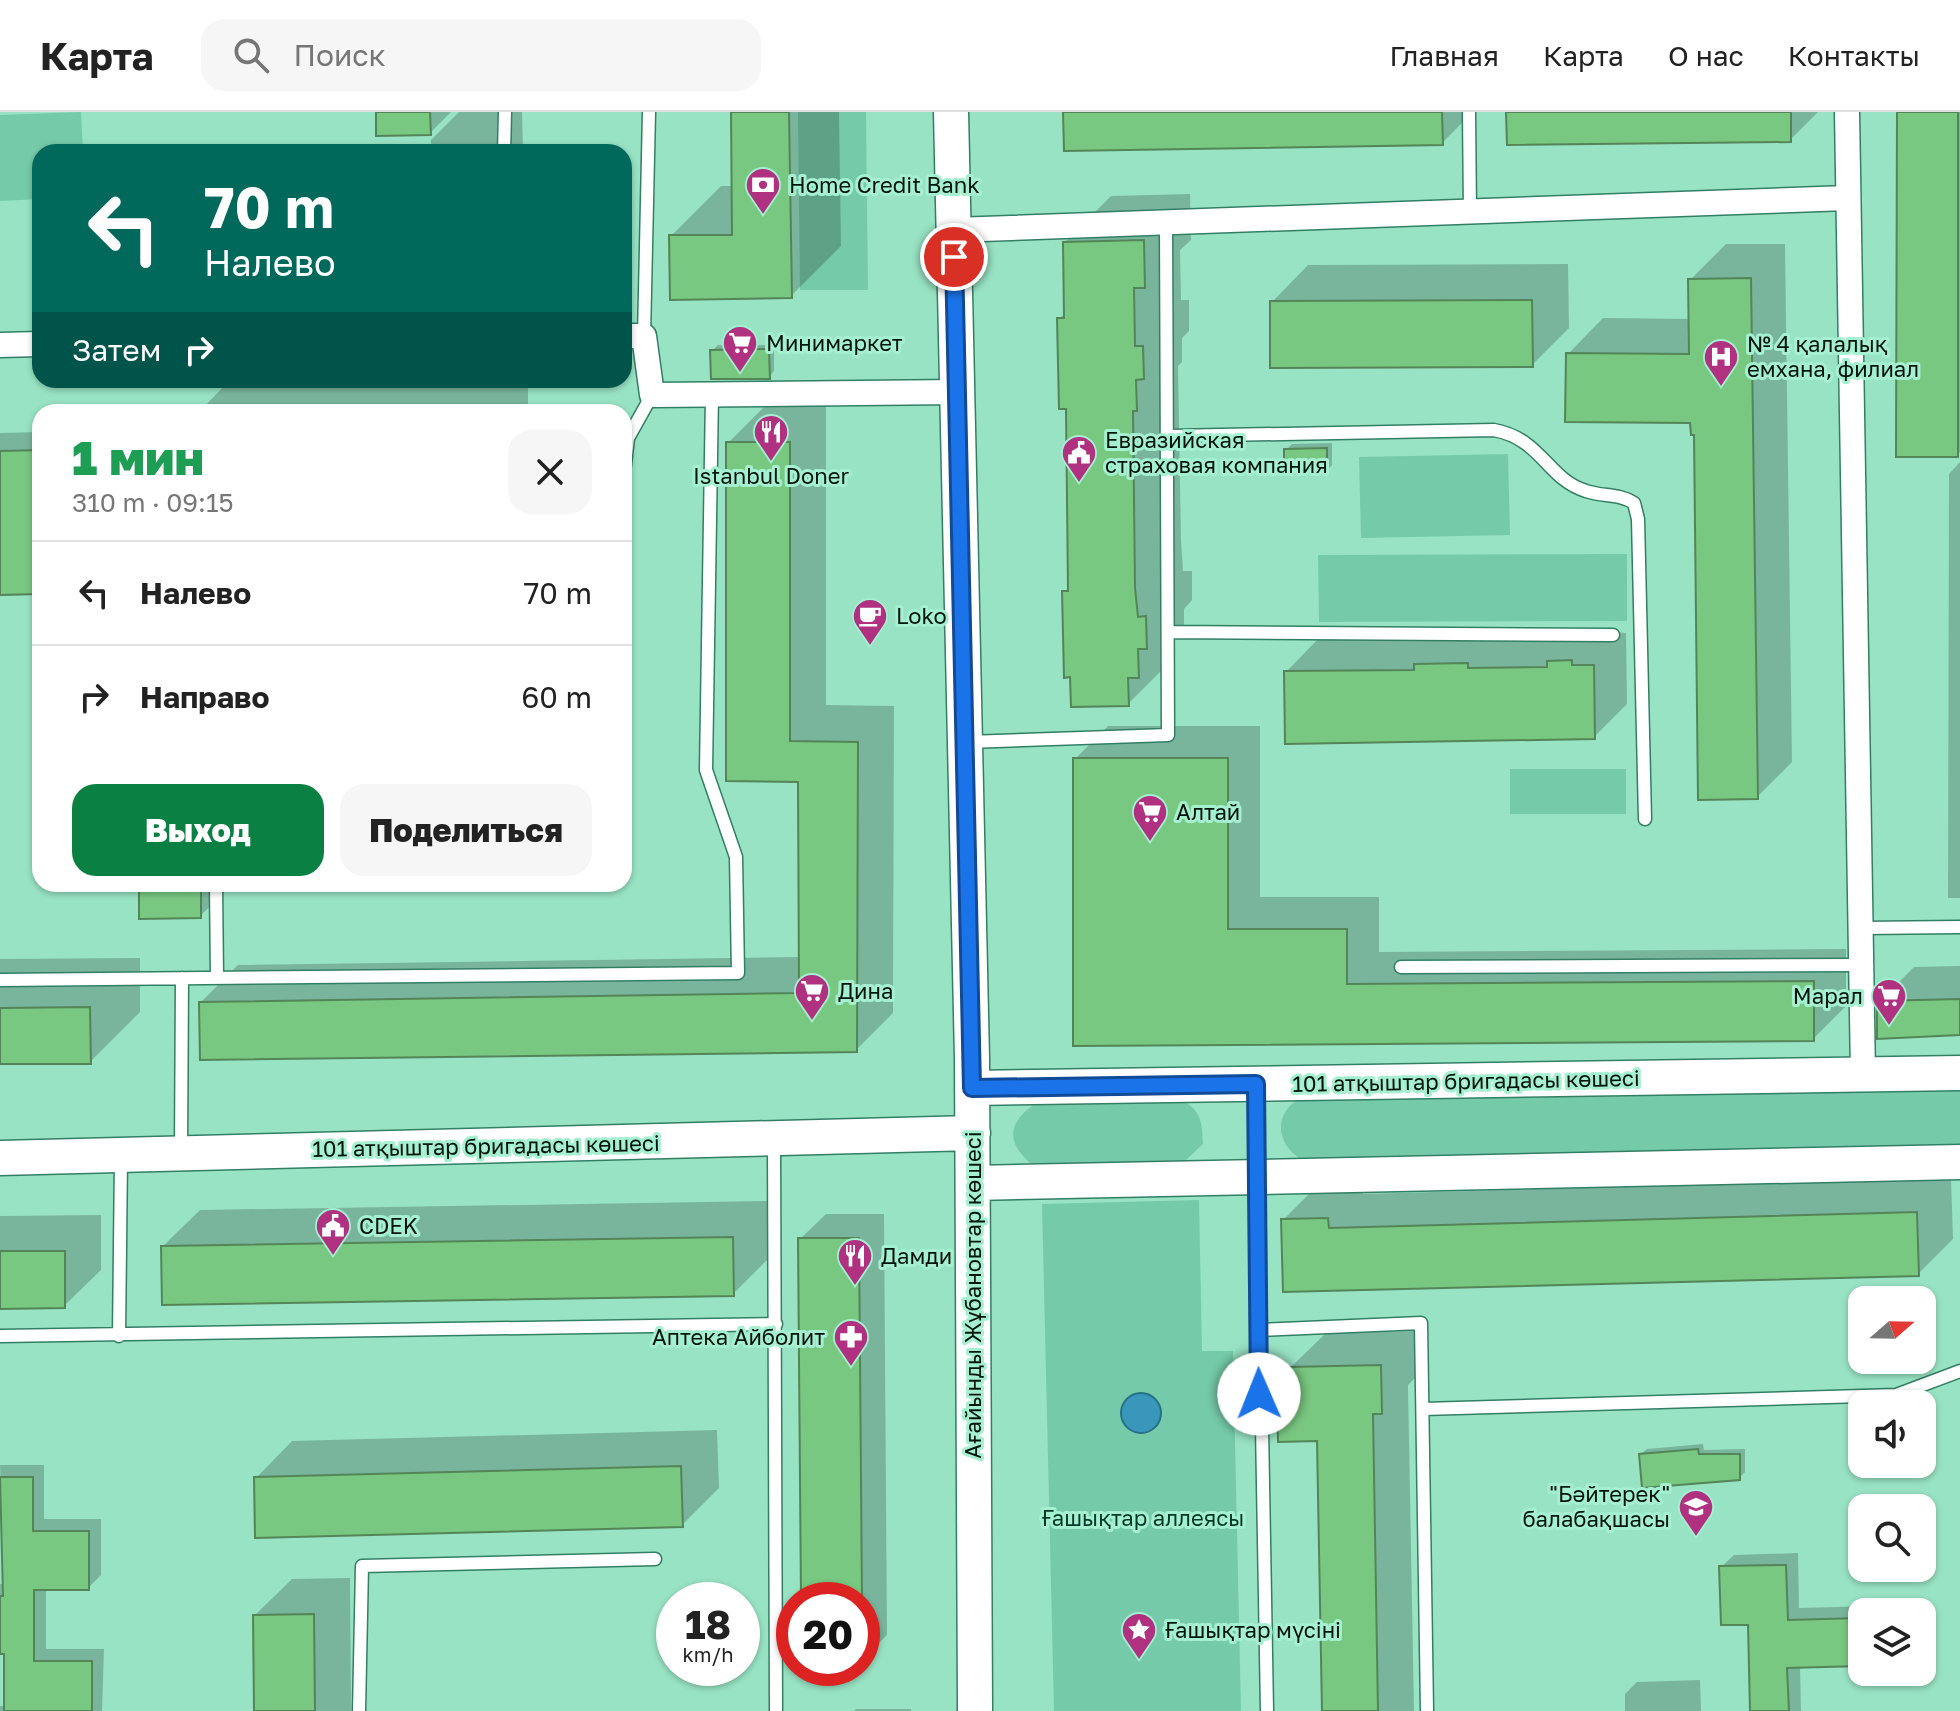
<!DOCTYPE html>
<html lang="ru">
<meta charset="utf-8">
<style>
body{margin:0;font-family:"Golos Text",sans-serif;background:#f6f6f6;color:#222;height:100vh;display:flex;flex-direction:column;font-size:30px;white-space:nowrap}
*{box-sizing:border-box;margin:0}
p{font-size:26px;color:#767676}
.icon{flex:none;width:44px;height:44px;fill:none;stroke:currentColor;stroke-width:2;stroke-linecap:round;stroke-linejoin:round}
.map{position:relative;flex:1;overflow:hidden}
.drawer{position:absolute;left:32px;top:292px;width:600px;height:488px;display:flex;flex-direction:column;background:#fff;border-radius:24px;box-shadow:0 2px 6px #0004}
.drawer>*{flex:none}
.hud{position:absolute;left:32px;top:32px;width:600px;height:244px;border-radius:24px;box-shadow:0 2px 6px #0004;background:#00695c;color:#fff;overflow:hidden}
.needle{width:52px;rotate:70deg}
.controls{position:absolute;left:1848px;top:1174px;display:grid;gap:16px}
.controls a{display:grid;place-items:center;width:88px;height:88px;border-radius:16px;background:#fff;box-shadow:0 2px 6px #0004;font-size:40px}
.speed{position:absolute;left:656px;top:1470px;display:flex;gap:16px;font-size:40px;font-weight:700;text-align:center}
.speed>*{display:grid;place-content:center;width:104px;height:104px;border-radius:50%;background:#fff;box-shadow:0 2px 6px #0004;line-height:1}
.speed small{font-size:20px;font-weight:400}
.speed .limit{border:12px solid #d22;background:#fff;color:#111}
.pin{position:absolute;display:grid;place-items:center;width:68px;height:68px;color:#fff;margin:-34px;border:4px solid #fff;border-radius:50%;box-shadow:0 2px 8px #0007}
.me{position:absolute;width:88px;margin:-44px;rotate:359deg;stroke-linejoin:round;filter:drop-shadow(0 0 6px #0008)}
.turn{display:flex;align-items:center;gap:28px;height:168px;padding:0 40px;font-size:36px}
.turn .icon{width:104px;height:104px;stroke-width:2.5}
.turn b{display:block;font-size:56px;line-height:68px}
.then{display:flex;align-items:center;height:76px;padding:0 40px;background:#0003;gap:16px;font-size:30px}
.round{display:grid;place-items:center;flex:none;width:84px;height:84px;border-radius:24px;background:#f6f6f6}
.summary{display:flex;align-items:center;justify-content:space-between;height:136px;padding:0 40px}
h1{font-size:48px;font-weight:800;line-height:60px;color:#1e9e55}
.primary-button{display:flex;gap:16px;margin-top:auto;padding:16px 40px}
.primary-button a{flex:1;height:92px;border-radius:24px;background:#0b8043;color:#fff;font-size:32px;font-weight:800;line-height:92px;text-align:center}
.primary-button a+a{background:#f6f6f6;color:#222}
ul{padding:0;list-style:none}
li{display:flex;align-items:center;gap:24px;height:104px;padding:0 40px;border-top:2px solid #e0e0e0}
li div{flex:1}
li b{display:block;font-size:30px}
li em{font-style:normal}
header{display:flex;align-items:center;gap:48px;box-sizing:border-box;height:112px;padding:0 40px;background:#fff;border-bottom:2px solid #e0e0e0}
header strong{font-size:38px}
nav{display:flex;gap:44px;margin-inline-start:auto;font-size:28px}
.search{width:560px;height:72px;background:#f6f6f6;display:flex;align-items:center;gap:20px;box-sizing:border-box;padding:0 28px;border-radius:24px;color:#767676;font-size:30px}
.map>svg:first-child{display:block}
.green{fill:#75cba9}
.water{fill:#3897ba;stroke:#287086;stroke-width:2}
.shadow{fill:#0003}
.building{fill:#79c881;stroke:#538558;stroke-width:2}
.lines{fill:none;stroke-linecap:round;stroke-linejoin:round}
.lane-casing{stroke:#337f64;stroke-width:15}
.street-casing{stroke:#337f64;stroke-width:27}
.secondary-casing{stroke:#337f64;stroke-width:37}
.lane{stroke:#fff;stroke-width:12}
.street{stroke:#fff;stroke-width:24}
.secondary{stroke:#fff;stroke-width:34}
.route-casing{stroke:#114b97;stroke-width:20}
.route{stroke:#1a73e8;stroke-width:14}
.labels{text-anchor:middle;stroke-width:6;stroke-linejoin:round;paint-order:stroke}
.poi-label{font-size:22px;fill:#01150d;stroke:#a4f0d1;text-anchor:start}
.street-label{font-size:22px;fill:#01150d;stroke:#a4f0d1}
.park-label{font-size:22px;fill:#003928;stroke:#a4f0d1}
</style>
<header>
<strong>Карта</strong>
<div class="search"><svg class="icon" aria-label="search" viewBox="0 0 24 24"><circle cx="10" cy="10" r="6"/><path d="M15 15l6 6"/></svg>Поиск</div>
<nav><a>Главная</a><a>Карта</a><a>О нас</a><a>Контакты</a></nav>
</header>
<div class="map">
<svg width="1960" height="1599" viewBox="0 0 1960 1599">
<rect width="100%" height="100%" fill="#98e3c4"/>
<path class="green" d="M81,0L83,40H40V87L0,89V3Z
M798,0H866L868,178H800Z
M1508,342L1510,423L1361,426L1359,345Z
M1627,442V509L1319,510L1318,443Z
M1510,657H1626V702H1510Z
M1960,977V1036L1303,1048C1276,1034 1272,1001 1301,986Z
M1185,990C1202,1000 1202,1013 1203,1032L1185,1049L1034,1054C1007,1033 1005,1012 1035,992Z
M1199,1088L1202,1239H1233L1241,1599H1054L1042,1092Z"/>
<path class="water" d="M1121 1301a20 20 0 1 1 40 0a20 20 0 1 1-40 0Z"/>
<path class="shadow" d="M378,0H451L430,21Z
M459,0H522L523,40H431V28Z
M733,0H839L841,134L791,184L671,124L721,74H734Z
M1065,0H1473L1442,31Z
M1508,0H1818L1790,28Z
M1899,0H1960V340L1957,343Z
M1190,82L1191,128L1180,138L1181,188H1189V219L1182,226V250L1178,254L1181,428L1183,459H1192V488L1184,497V517L1174,528V546L1128,592L1064,480L1070,474L1068,295L1059,207L1066,200L1065,130L1111,84Z
M1726,132H1785L1792,650L1757,685L1692,309L1568,242L1603,206L1691,207L1690,168Z
M1568,152L1569,216L1532,253L1272,190L1308,153Z
M718,233H774V259L769,265L712,239Z
M230,268H528V300H199Z
M765,294H826V593L894,594L893,901L856,938L201,890L238,853L801,845L800,668L728,667V331Z
M40,320V480L0,481V321Z
M1332,331V353L1326,359L1286,338L1292,332Z
M1960,350V786H1948L1949,362Z
M1582,517L1626,521L1627,592L1594,625L1286,560L1318,527Z
M1108,614H1260V785H1379V840L1846,837V894L1813,927L1075,932V647Z
M40,680V755H35L34,686Z
M141,772H233L200,804Z
M140,846V900L90,950H0V847Z
M1960,854V923L1879,890L1914,855Z
M1951,1066L1953,1127L1918,1162L1285,1178L1283,1108L1318,1073L1362,1072L1363,1082Z
M769,1089L770,1145L733,1182L163,1134L200,1098Z
M826,1102H884L887,1523L862,1548V1488H803L800,1127Z
M101,1103V1158L64,1194L0,1195V1104Z
M1416,1219L1417,1264L1408,1273L1414,1599H1324L1319,1327L1279,1289L1291,1277L1290,1256L1326,1221Z
M717,1318L719,1376L682,1413L256,1366L292,1329Z
M1703,1332L1704,1338L1745,1337V1360L1739,1366L1641,1342L1647,1337Z
M0,1353H44V1407H101V1463L88,1476H46V1537H104L102,1599H0V1594H6V1540H0V1472H5Z
M1798,1441L1799,1496L1872,1494V1500H1862V1551L1800,1554L1801,1599H1752L1750,1511L1721,1455L1734,1443Z
M350,1466L351,1599H256L255,1503L292,1467Z
M1700,1568L1701,1599H1625V1582L1637,1570Z
M856,1597H911V1599H854Z"/>
<path class="building" d="M376,0H430L431,23L376,24Z
M731,0H789L792,186L670,188L669,123H732Z
M1063,0H1442L1443,33L1064,39Z
M1506,0H1791V30L1507,33Z
M1897,0H1958V345H1896Z
M1144,128L1145,176H1134L1135,234H1143L1144,267L1136,268L1137,299H1133L1135,476L1138,505L1146,504L1147,537H1138L1139,566H1128L1129,594L1071,595L1070,565L1064,566L1062,479H1068L1066,297H1059L1057,206H1064L1063,130Z
M1751,166L1758,687L1698,688L1694,323H1691L1690,311L1565,310L1566,241L1689,242L1688,167Z
M1532,188L1533,255L1270,256V189Z
M769,237L770,267H711L710,238Z
M726,330H790V629L858,630L857,940L200,948L199,890L799,881L798,670L726,669Z
M1327,336V361L1284,362V337Z
M40,338V482L0,483V339Z
M1572,548V553H1594L1595,627L1285,632L1284,559L1414,558V552L1468,551V556L1547,555V549Z
M1073,646H1228V817H1347V872L1814,869V929L1073,934Z
M139,772H201V806L139,807Z
M1960,887V923L1877,927V889Z
M90,895L91,952H0V896Z
M1917,1100L1919,1164L1283,1180L1281,1107L1328,1106L1329,1116Z
M733,1125L734,1184L162,1193L161,1134Z
M798,1126H859L862,1488H801Z
M0,1139H65V1196L0,1197Z
M1381,1253L1382,1302H1373L1378,1599H1322L1317,1329L1278,1330L1277,1288L1289,1287L1288,1255Z
M1698,1337L1699,1342H1740V1368L1642,1376L1639,1342Z
M681,1354L683,1415L255,1426L254,1365Z
M0,1365H33V1419H89V1478H34V1549H92V1599H4V1542H0V1484H3Z
M1786,1453L1788,1508L1860,1506L1862,1554L1787,1556L1789,1599H1750L1748,1513H1721L1719,1454Z
M314,1502L315,1599H254L253,1503Z"/>
<g class="lines">
<defs>
<path id="lane" d="M1469,0L1470,100
M504,40L505,0
M644,224L649,0
M1169,324L1494,318C1542,327 1547,367 1586,379C1604,385 1618,381 1634,391L1638,407L1645,707
M624,361L628,326L652,283
M1169,520L1613,523
M968,630L1168,623L1166,111
M216,772L217,866
M1861,816L1960,815
M1401,855L1861,853
M0,868L738,861L736,745L706,658L712,282
M1256,974L1267,1599
M774,1030L776,1599
M181,1039L182,866
M1258,1218L1421,1211L1427,1599
M0,1224L776,1212
M119,1224L121,1046
M1423,1297L1896,1283L1960,1259
M359,1599L362,1454L655,1447"/>
<path id="street" d="M1847,0L1863,963
M954,118L1847,86
M624,224H644L652,283L957,280
M0,233L40,232"/>
<path id="secondary" d="M951,0L972,947L975,1599
M972,976L1960,961
M0,1046L973,1021
M974,1071L1960,1050"/>
</defs>
<use href="#lane" class="lane-casing"/>
<use href="#street" class="street-casing"/>
<use href="#secondary" class="secondary-casing"/>
<use href="#lane" class="lane"/>
<use href="#street" class="street"/>
<use href="#secondary" class="secondary"/>
</g>
<g class="lines">
<defs>
<path id="route" d="M954,145L972,976L1256,972L1259,1282"/>
</defs>
<use href="#route" class="route-casing"/>
<use href="#route" class="route"/>
</g>
<defs>
<symbol id="bank-pin" viewBox="-11 -11 22 30"><path d="M0 17L-7.5 6A9.5 9.5 0 1 1 7.5 6Z" fill="#af3180" stroke="#a4f0d1"/><path d="M-6-4H6V4H-6ZM0-2.3a2.3 2.3 0 1 0 0 4.6a2.3 2.3 0 1 0 0-4.6Z" fill="#fff"/></symbol>
<symbol id="supermarket-pin" viewBox="-11 -11 22 30"><path d="M0 17L-7.5 6A9.5 9.5 0 1 1 7.5 6Z" fill="#af3180" stroke="#a4f0d1"/><path d="M-6-5.5h2.5l.6 2H6L4.5 2H-2.5L-4.4-4H-6ZM-1.5 3.2a1.3 1.3 0 1 0 .1 0ZM3 3.2a1.3 1.3 0 1 0 .1 0Z" fill="#fff"/></symbol>
<symbol id="hospital-pin" viewBox="-11 -11 22 30"><path d="M0 17L-7.5 6A9.5 9.5 0 1 1 7.5 6Z" fill="#af3180" stroke="#a4f0d1"/><path d="M-5-5h3v3.5h4V-5h3V5h-3V1.5h-4V5h-3Z" fill="#fff"/></symbol>
<symbol id="restaurant-pin" viewBox="-11 -11 22 30"><path d="M0 17L-7.5 6A9.5 9.5 0 1 1 7.5 6Z" fill="#af3180" stroke="#a4f0d1"/><path d="M-5-6h1v4h1v-4h1v4h1v-4h1v5L-1.5 .5V6h-2V.5L-5-1ZM5-6V6H3V1.5H1.5Q1.5-4 5-6Z" fill="#fff"/></symbol>
<symbol id="civic-pin" viewBox="-11 -11 22 30"><path d="M0 17L-7.5 6A9.5 9.5 0 1 1 7.5 6Z" fill="#af3180" stroke="#a4f0d1"/><path d="M-.6-6.5H3V-4.5H.6V-3L4-1V1h2V6H-6V1h2V-1L-.6-3ZM-1.2 2.5V6h2.4V2.5Z" fill="#fff"/></symbol>
<symbol id="cafe-pin" viewBox="-11 -11 22 30"><path d="M0 17L-7.5 6A9.5 9.5 0 1 1 7.5 6Z" fill="#af3180" stroke="#a4f0d1"/><path d="M-5.5-4.5H6V0H3Q3 3.5 0 3.5H-2.5Q-5.5 3.5-5.5 0ZM3-3.2v2h1.7v-2ZM-6 4.5H4V6H-6Z" fill="#fff"/></symbol>
<symbol id="pharmacy-pin" viewBox="-11 -11 22 30"><path d="M0 17L-7.5 6A9.5 9.5 0 1 1 7.5 6Z" fill="#af3180" stroke="#a4f0d1"/><path d="M-2-6h4v4h4v4h-4v4h-4v-4h-4v-4h4Z" fill="#fff"/></symbol>
<symbol id="school-pin" viewBox="-11 -11 22 30"><path d="M0 17L-7.5 6A9.5 9.5 0 1 1 7.5 6Z" fill="#af3180" stroke="#a4f0d1"/><path d="M0-5L7-2L0 1L-7-2ZM-4 1L0 2.5L4 1V4Q0 6-4 4Z" fill="#fff"/></symbol>
<symbol id="sight-pin" viewBox="-11 -11 22 30"><path d="M0 17L-7.5 6A9.5 9.5 0 1 1 7.5 6Z" fill="#af3180" stroke="#a4f0d1"/><path d="M0-6L1.8-2.2L6-1.7L2.9 1.2L3.7 5.4L0 3.3L-3.7 5.4L-2.9 1.2L-6-1.7L-1.8-2.2Z" fill="#fff"/></symbol>
</defs>
<g fill-rule="evenodd">
<use href="#bank-pin" x="743" y="53" width="40" height="54"/>
<use href="#supermarket-pin" x="720" y="211" width="40" height="54"/>
<use href="#hospital-pin" x="1701" y="225" width="40" height="54"/>
<use href="#restaurant-pin" x="751" y="300" width="40" height="54"/>
<use href="#civic-pin" x="1059" y="321" width="40" height="54"/>
<use href="#cafe-pin" x="850" y="484" width="40" height="54"/>
<use href="#supermarket-pin" x="1130" y="680" width="40" height="54"/>
<use href="#supermarket-pin" x="792" y="859" width="40" height="54"/>
<use href="#supermarket-pin" x="1869" y="864" width="40" height="54"/>
<use href="#civic-pin" x="313" y="1094" width="40" height="54"/>
<use href="#restaurant-pin" x="835" y="1124" width="40" height="54"/>
<use href="#pharmacy-pin" x="831" y="1205" width="40" height="54"/>
<use href="#school-pin" x="1676" y="1375" width="40" height="54"/>
<use href="#sight-pin" x="1119" y="1498" width="40" height="54"/>
</g>
<g class="labels">
<g class="poi-label">
<text x="789" y="81">Home Credit Bank</text>
<text x="766" y="239">Минимаркет</text>
<text x="1747" y="240">№ 4 қалалық<tspan x="1747" dy="25">емхана, филиал</tspan></text>
<text x="1105" y="336">Евразийская<tspan x="1105" dy="25">страховая компания</tspan></text>
<text x="771" y="372" text-anchor="middle">Istanbul Doner</text>
<text x="896" y="512">Loko</text>
<text x="1176" y="708">Алтай</text>
<text x="838" y="887">Дина</text>
<text x="1863" y="892" text-anchor="end">Марал</text>
<text x="359" y="1122">CDEK</text>
<text x="881" y="1152">Дамди</text>
<text x="825" y="1233" text-anchor="end">Аптека Айболит</text>
<text x="1670" y="1390" text-anchor="end">"Бәйтерек"<tspan x="1670" dy="25">балабақшасы</tspan></text>
<text x="1165" y="1526">Ғашықтар мүсіні</text>
</g>
<g class="street-label">
<text transform="translate(1466 969) rotate(-1)" y="8">101 атқыштар бригадасы көшесі</text>
<text transform="translate(486 1034) rotate(-1)" y="8">101 атқыштар бригадасы көшесі</text>
<text transform="translate(973 1183) rotate(-90)" y="8">Ағайынды Жұбановтар көшесі</text>
</g>
<g class="park-label">
<text x="1143" y="1414">Ғашықтар аллеясы</text>
</g>
</g>
</svg>
<div class="controls">
<a><svg class="needle" viewBox="-14 -14 28 28"><path d="M0-13l5 13h-10z" fill="#e53935"/><path d="M0 13l5-13h-10z" fill="#767676"/></svg></a>
<a><svg class="icon" aria-label="sound" viewBox="0 0 24 24"><path d="M4 9h4l5-4v14l-5-4H4zM17 9q2 3 0 6"/></svg></a>
<a><svg class="icon" aria-label="search" viewBox="0 0 24 24"><circle cx="10" cy="10" r="6"/><path d="M15 15l6 6"/></svg></a>
<a><svg class="icon" aria-label="layers" viewBox="0 0 24 24"><path d="M12 4l9 5-9 5-9-5zM3 14l9 5 9-5"/></svg></a>
</div>
<div class="speed"><div>18<small>km/h</small></div><div class="limit">20</div></div>
<div class="pin" style="left:954px;top:145px;background:#d93025"><svg class="icon" aria-label="arrive" viewBox="0 0 24 24"><path d="M6 21V4h12l-3 4 3 4H6"/></svg></div>
<svg class="me" style="left:1259px;top:1282px" viewBox="-20 -20 40 40"><circle r="19" fill="#fff"/><path d="M0-13L10 11 0 6-10 11z" fill="#1a73e8"/></svg>
<div class="hud">
<div class="turn"><svg class="icon" aria-label="left" viewBox="0 0 24 24"><path d="M17 20v-9H6M10 6l-5 5 5 5"/></svg><div><b>70 m</b>Налево</div></div>
<div class="then">Затем<svg class="icon" aria-label="right" viewBox="0 0 24 24"><path d="M7 20v-9h11M14 6l5 5-5 5"/></svg></div>
</div>
<section class="drawer">
<div class="summary"><div><h1>1 мин</h1><p>310 m · 09:15</p></div><a class="round"><svg class="icon" aria-label="close" viewBox="0 0 24 24"><path d="M6 6l12 12M18 6L6 18"/></svg></a></div>
<ul>
<li><svg class="icon" aria-label="left" viewBox="0 0 24 24"><path d="M17 20v-9H6M10 6l-5 5 5 5"/></svg><div><b>Налево</b></div><em>70 m</em></li>
<li><svg class="icon" aria-label="right" viewBox="0 0 24 24"><path d="M7 20v-9h11M14 6l5 5-5 5"/></svg><div><b>Направо</b></div><em>60 m</em></li>
</ul>
<div class="primary-button"><a>Выход</a><a>Поделиться</a></div>
</section>
</div>
